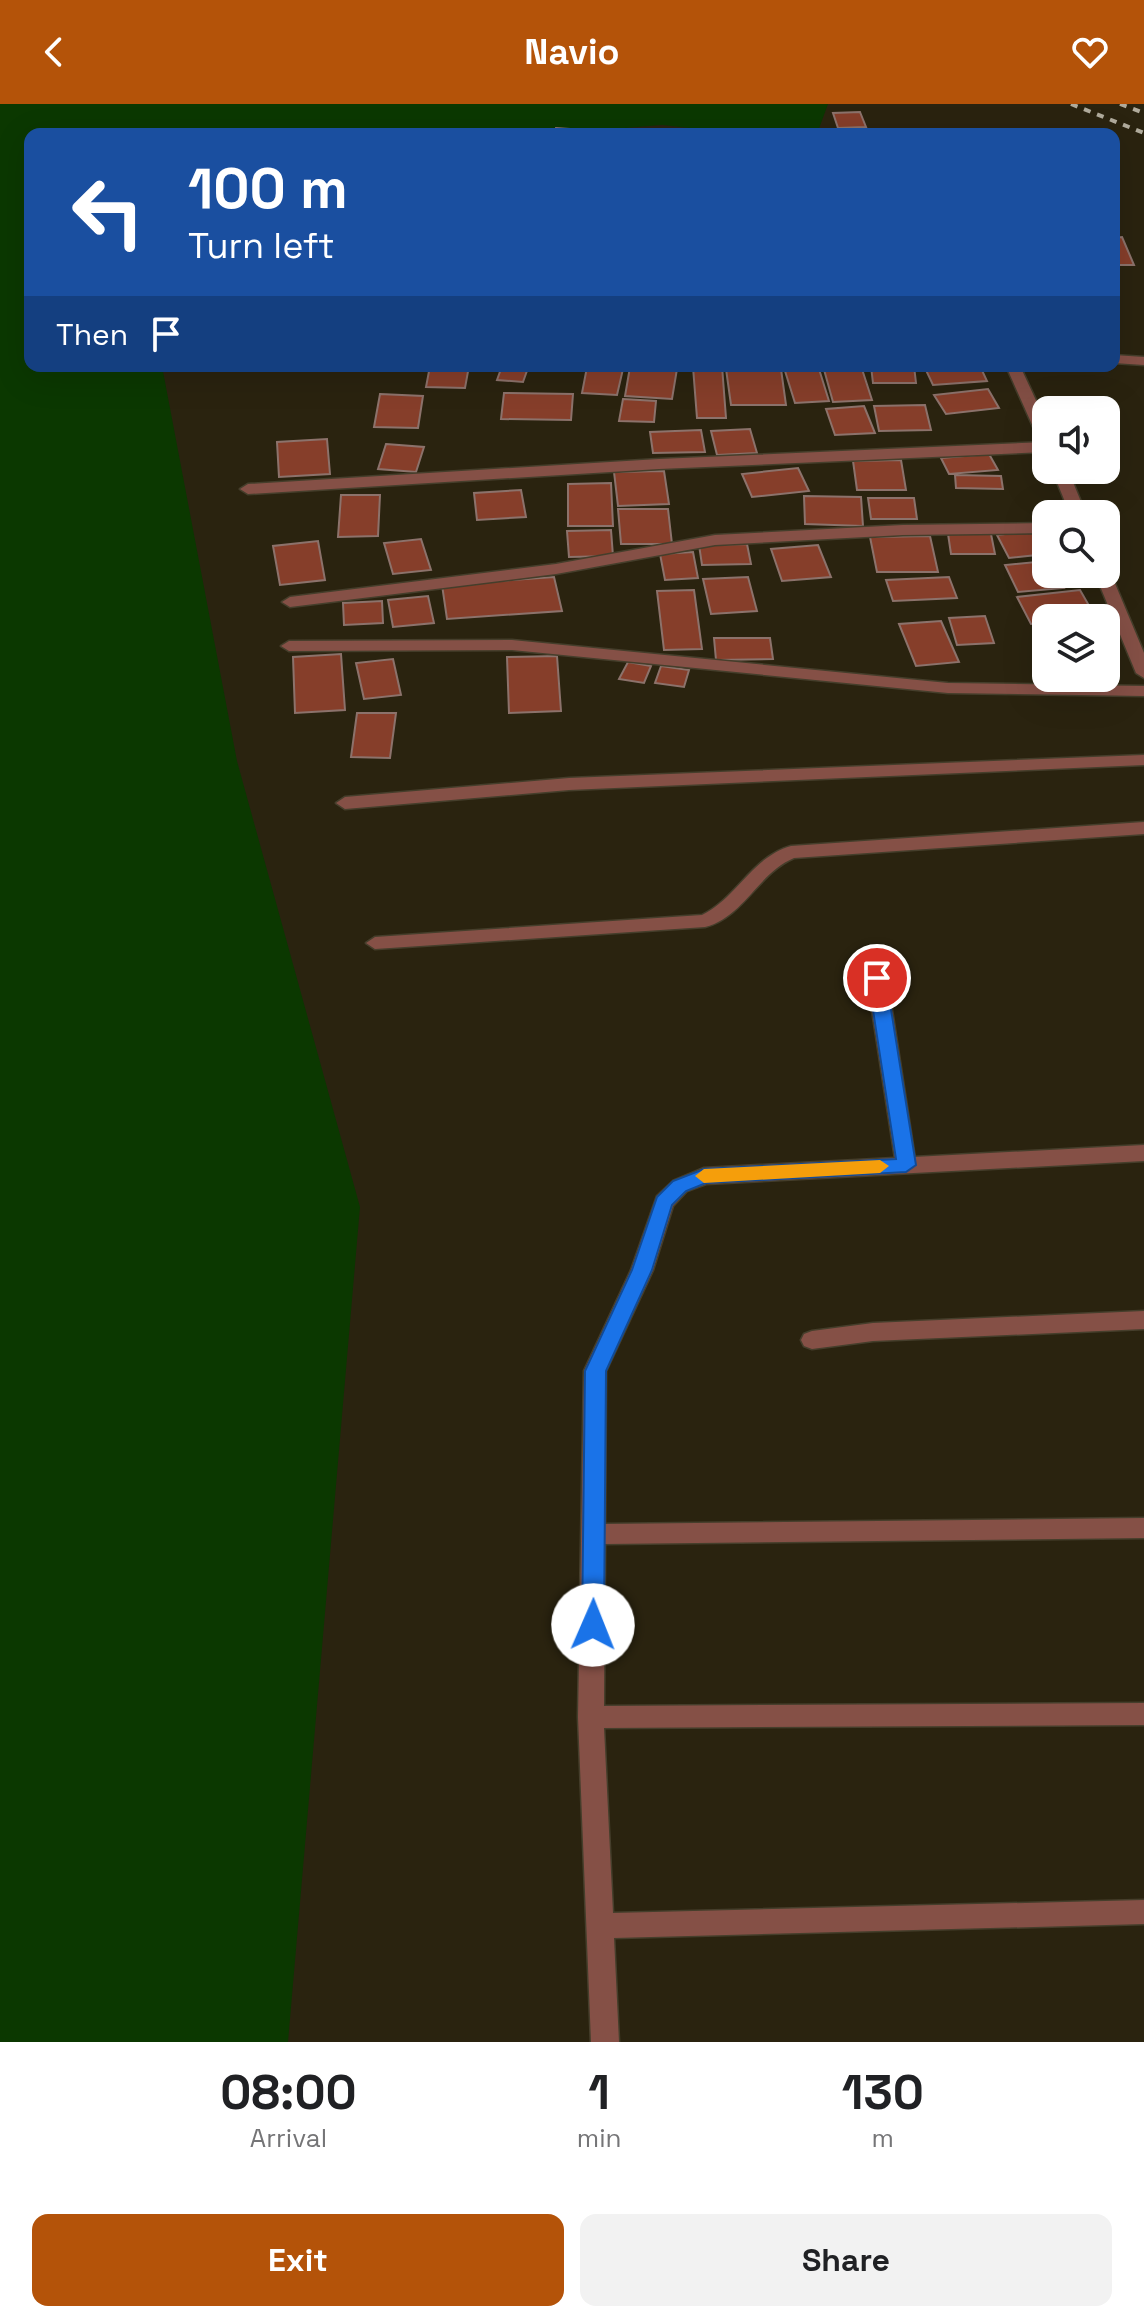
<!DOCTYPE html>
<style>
body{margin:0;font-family:"Space Grotesk",sans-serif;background:#f2f2f2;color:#202124;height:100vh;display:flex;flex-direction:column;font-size:30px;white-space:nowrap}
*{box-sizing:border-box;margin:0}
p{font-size:26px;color:#757577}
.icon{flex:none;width:44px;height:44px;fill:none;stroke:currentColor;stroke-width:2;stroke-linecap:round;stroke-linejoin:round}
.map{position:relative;height:1938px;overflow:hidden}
.details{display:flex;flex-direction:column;background:#fff;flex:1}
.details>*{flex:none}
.guide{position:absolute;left:24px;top:24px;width:1096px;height:244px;border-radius:16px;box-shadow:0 8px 32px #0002;background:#1a4fa0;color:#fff;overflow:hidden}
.fabs{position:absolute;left:1032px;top:292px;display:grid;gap:16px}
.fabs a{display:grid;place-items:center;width:88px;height:88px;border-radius:16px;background:#fff;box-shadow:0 8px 32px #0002;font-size:40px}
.pin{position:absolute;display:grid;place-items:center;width:68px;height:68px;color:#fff;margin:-34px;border:4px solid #fff;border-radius:50%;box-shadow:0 2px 8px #0007}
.me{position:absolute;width:88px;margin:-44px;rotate:1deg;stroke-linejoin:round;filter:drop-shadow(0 0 6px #0008)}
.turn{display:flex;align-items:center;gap:28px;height:168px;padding:0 32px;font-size:36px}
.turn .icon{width:104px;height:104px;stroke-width:2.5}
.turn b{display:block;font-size:56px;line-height:68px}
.then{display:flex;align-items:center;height:76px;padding:0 32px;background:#0003;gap:16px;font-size:30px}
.eta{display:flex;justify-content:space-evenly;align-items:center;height:136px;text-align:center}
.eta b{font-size:48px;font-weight:700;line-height:56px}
.button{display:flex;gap:16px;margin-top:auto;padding:16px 32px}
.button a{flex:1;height:92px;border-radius:16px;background:#b45309;color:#fff;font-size:32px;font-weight:700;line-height:92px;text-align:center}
.button a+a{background:#f2f2f2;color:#202124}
header{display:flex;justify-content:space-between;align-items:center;height:104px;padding:0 32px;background:#b45309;color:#fff;font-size:36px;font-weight:700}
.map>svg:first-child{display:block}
.green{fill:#0b3800}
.building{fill:#863e2a;stroke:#8c726b;stroke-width:2}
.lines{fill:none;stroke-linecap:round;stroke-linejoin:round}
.lane-casing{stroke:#453e2b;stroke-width:3}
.street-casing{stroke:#453e2b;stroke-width:3}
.lane{fill:#855046;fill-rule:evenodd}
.street{fill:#855046;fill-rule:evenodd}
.rail{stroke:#b0ab9c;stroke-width:4;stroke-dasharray:7 7;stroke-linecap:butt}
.route{fill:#1a73e8;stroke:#114b97;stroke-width:2}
.slow{fill:#f59e0b}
</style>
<header><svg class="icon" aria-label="back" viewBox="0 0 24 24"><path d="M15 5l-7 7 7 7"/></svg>Navio<svg class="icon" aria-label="heart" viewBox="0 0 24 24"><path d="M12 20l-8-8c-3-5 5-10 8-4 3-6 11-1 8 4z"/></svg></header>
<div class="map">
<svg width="1144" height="1938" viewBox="0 0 1144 1938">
<rect width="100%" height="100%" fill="#2a230f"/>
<path class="green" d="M0,0H828L817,30H744L662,21L552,30H30V262H162L237,657L360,1103L288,1938H0Z"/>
<path class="building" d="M860,8L866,23L838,24L833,9Z
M556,24L597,27L596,30H555Z
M1122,133L1134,161H1114V134Z
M430,262H469L465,284L426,283Z
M502,262L528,264L523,278L497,276Z
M722,262L726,314H697L693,263Z
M823,262H861L872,296L833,298Z
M871,262H914L916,279H873Z
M924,262H980L987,277L933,281Z
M587,263L623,265L617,291L582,289Z
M630,263L677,265L672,295L625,292Z
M726,265H781L786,301H731Z
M819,265L829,297L795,299L785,267Z
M988,285L999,304L946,310L934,291Z
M504,289L573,290L571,316L501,315Z
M380,290L423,292L418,324L374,323Z
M623,295L656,297L654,318L619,317Z
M925,301L931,326L879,327L874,302Z
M864,302L875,329L835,331L826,305Z
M750,325L757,349L717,351L711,327Z
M701,326L705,348L653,349L650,328Z
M327,335L330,370L279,373L277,338Z
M386,340L424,343L416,368L378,365Z
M989,350L998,366L949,370L941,354Z
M901,356L906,386H857L853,357Z
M798,364L809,387L752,393L742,370Z
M664,367L669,400L618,402L614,368Z
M955,371L1001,372L1003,385L956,384Z
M611,379L613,422H568V380Z
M521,386L526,413L477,416L474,389Z
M341,391H380L378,432L338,433Z
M804,392L861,393L863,422L805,420Z
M868,394H914L917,415H871Z
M618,405H668L672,440H621Z
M611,426L613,452L569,453L567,427Z
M1040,426L1046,438V450L1009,454L997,431Z
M948,430H991L995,450H951Z
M930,432L938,468H877L870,433Z
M421,435L431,466L393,470L384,439Z
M318,437L325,476L280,481L273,442Z
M747,440L751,460L702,461L699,441Z
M818,441L831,473L782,477L771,445Z
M693,448L698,474L665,476L660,450Z
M1046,457V470H1057L1064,484L1018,488L1005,461Z
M554,473L562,507L447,515L442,481Z
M748,473L757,507L711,510L703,475Z
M949,473L957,494L893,497L886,476Z
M694,486L702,545L664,546L657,487Z
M1080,486L1095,512L1046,514V518L1031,520L1017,493Z
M428,492L434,519L393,523L388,496Z
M382,497L383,519L344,521L343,499Z
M985,512L994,539L957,541L949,514Z
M941,517L959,558L916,562L899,520Z
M714,534H770L773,555L716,556Z
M341,550L345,606L295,609L293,553Z
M557,552L561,607L509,609L507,553Z
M393,555L401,591L364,595L356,559Z
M628,558L651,562L644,579L619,575Z
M661,562L689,566L684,583L655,579Z
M357,609H396L390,654L351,653Z"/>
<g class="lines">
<defs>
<path id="lane" d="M877,867L887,874L916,1061L913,1066H899L896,1061L867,874Z"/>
<path id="street" d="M1114,251L1144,253V261L1114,259Z
M1006,262H1020L1046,318V348L659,365L248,390L240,385L248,380L659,355L1046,338L1038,334Z
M1052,366H1068L1086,410H1070Z
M1046,419V429L903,431L715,441L556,470L290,503L282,498L290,493L556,460L715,431L903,421Z
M1106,466L1111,470L1144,549V574L1136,569L1095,470H1106Z
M512,536L948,579L1144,582V592L948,589L512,546L289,547L281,542L289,537Z
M1144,651V661L569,686L345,705L336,699L345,693L569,674Z
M1144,718V730L794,754C758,769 744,813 705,823L375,845L366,839L375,833L702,811C737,794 752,753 791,742Z
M1144,1041V1057L706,1080L687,1087L673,1102L653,1166L606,1267L605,1420L1144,1414V1434L605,1440L604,1602L1144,1599V1621L604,1624L613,1809L1144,1796V1820L614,1834L619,1938H591L578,1613L584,1267L631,1166L657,1092L673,1077L704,1064Z
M1144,1207V1225L873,1237L812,1245L804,1242L801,1236L804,1230L812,1227L873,1219Z"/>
</defs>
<use href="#lane" class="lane-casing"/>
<use href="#street" class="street-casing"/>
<use href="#lane" class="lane"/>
<use href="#street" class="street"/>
<path class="rail" d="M1071,0L1144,29
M1120,0L1144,9"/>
</g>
<path class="route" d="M877,868L886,874L916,1061L906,1068L706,1079L686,1087L672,1101L652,1166L606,1267L604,1521L600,1528L593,1531L585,1528L582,1521L585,1267L632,1166L657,1093L673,1077L704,1065L896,1055L868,874Z"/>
<path class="slow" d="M880,1056L889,1062L880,1069L704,1079L695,1072L704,1065Z"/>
</svg>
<div class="fabs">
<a><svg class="icon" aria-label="sound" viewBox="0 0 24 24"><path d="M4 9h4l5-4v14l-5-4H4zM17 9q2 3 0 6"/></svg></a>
<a><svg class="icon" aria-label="search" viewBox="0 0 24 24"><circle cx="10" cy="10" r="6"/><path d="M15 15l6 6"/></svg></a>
<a><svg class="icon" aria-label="layers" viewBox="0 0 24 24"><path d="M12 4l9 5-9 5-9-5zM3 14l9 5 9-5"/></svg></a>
</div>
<div class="pin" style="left:877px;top:874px;background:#d93025"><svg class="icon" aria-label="arrive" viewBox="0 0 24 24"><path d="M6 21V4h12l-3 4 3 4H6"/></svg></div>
<svg class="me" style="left:593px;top:1521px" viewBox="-20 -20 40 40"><circle r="19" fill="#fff"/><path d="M0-13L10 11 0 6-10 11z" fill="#1a73e8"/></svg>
<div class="guide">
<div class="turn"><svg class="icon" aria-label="left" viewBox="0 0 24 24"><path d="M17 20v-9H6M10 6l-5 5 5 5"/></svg><div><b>100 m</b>Turn left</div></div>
<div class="then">Then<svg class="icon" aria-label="arrive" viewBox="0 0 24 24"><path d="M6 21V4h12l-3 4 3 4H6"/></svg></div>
</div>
</div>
<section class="details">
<div class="eta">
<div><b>08:00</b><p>Arrival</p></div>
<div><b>1</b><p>min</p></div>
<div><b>130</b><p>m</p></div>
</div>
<div class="button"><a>Exit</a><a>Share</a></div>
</section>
